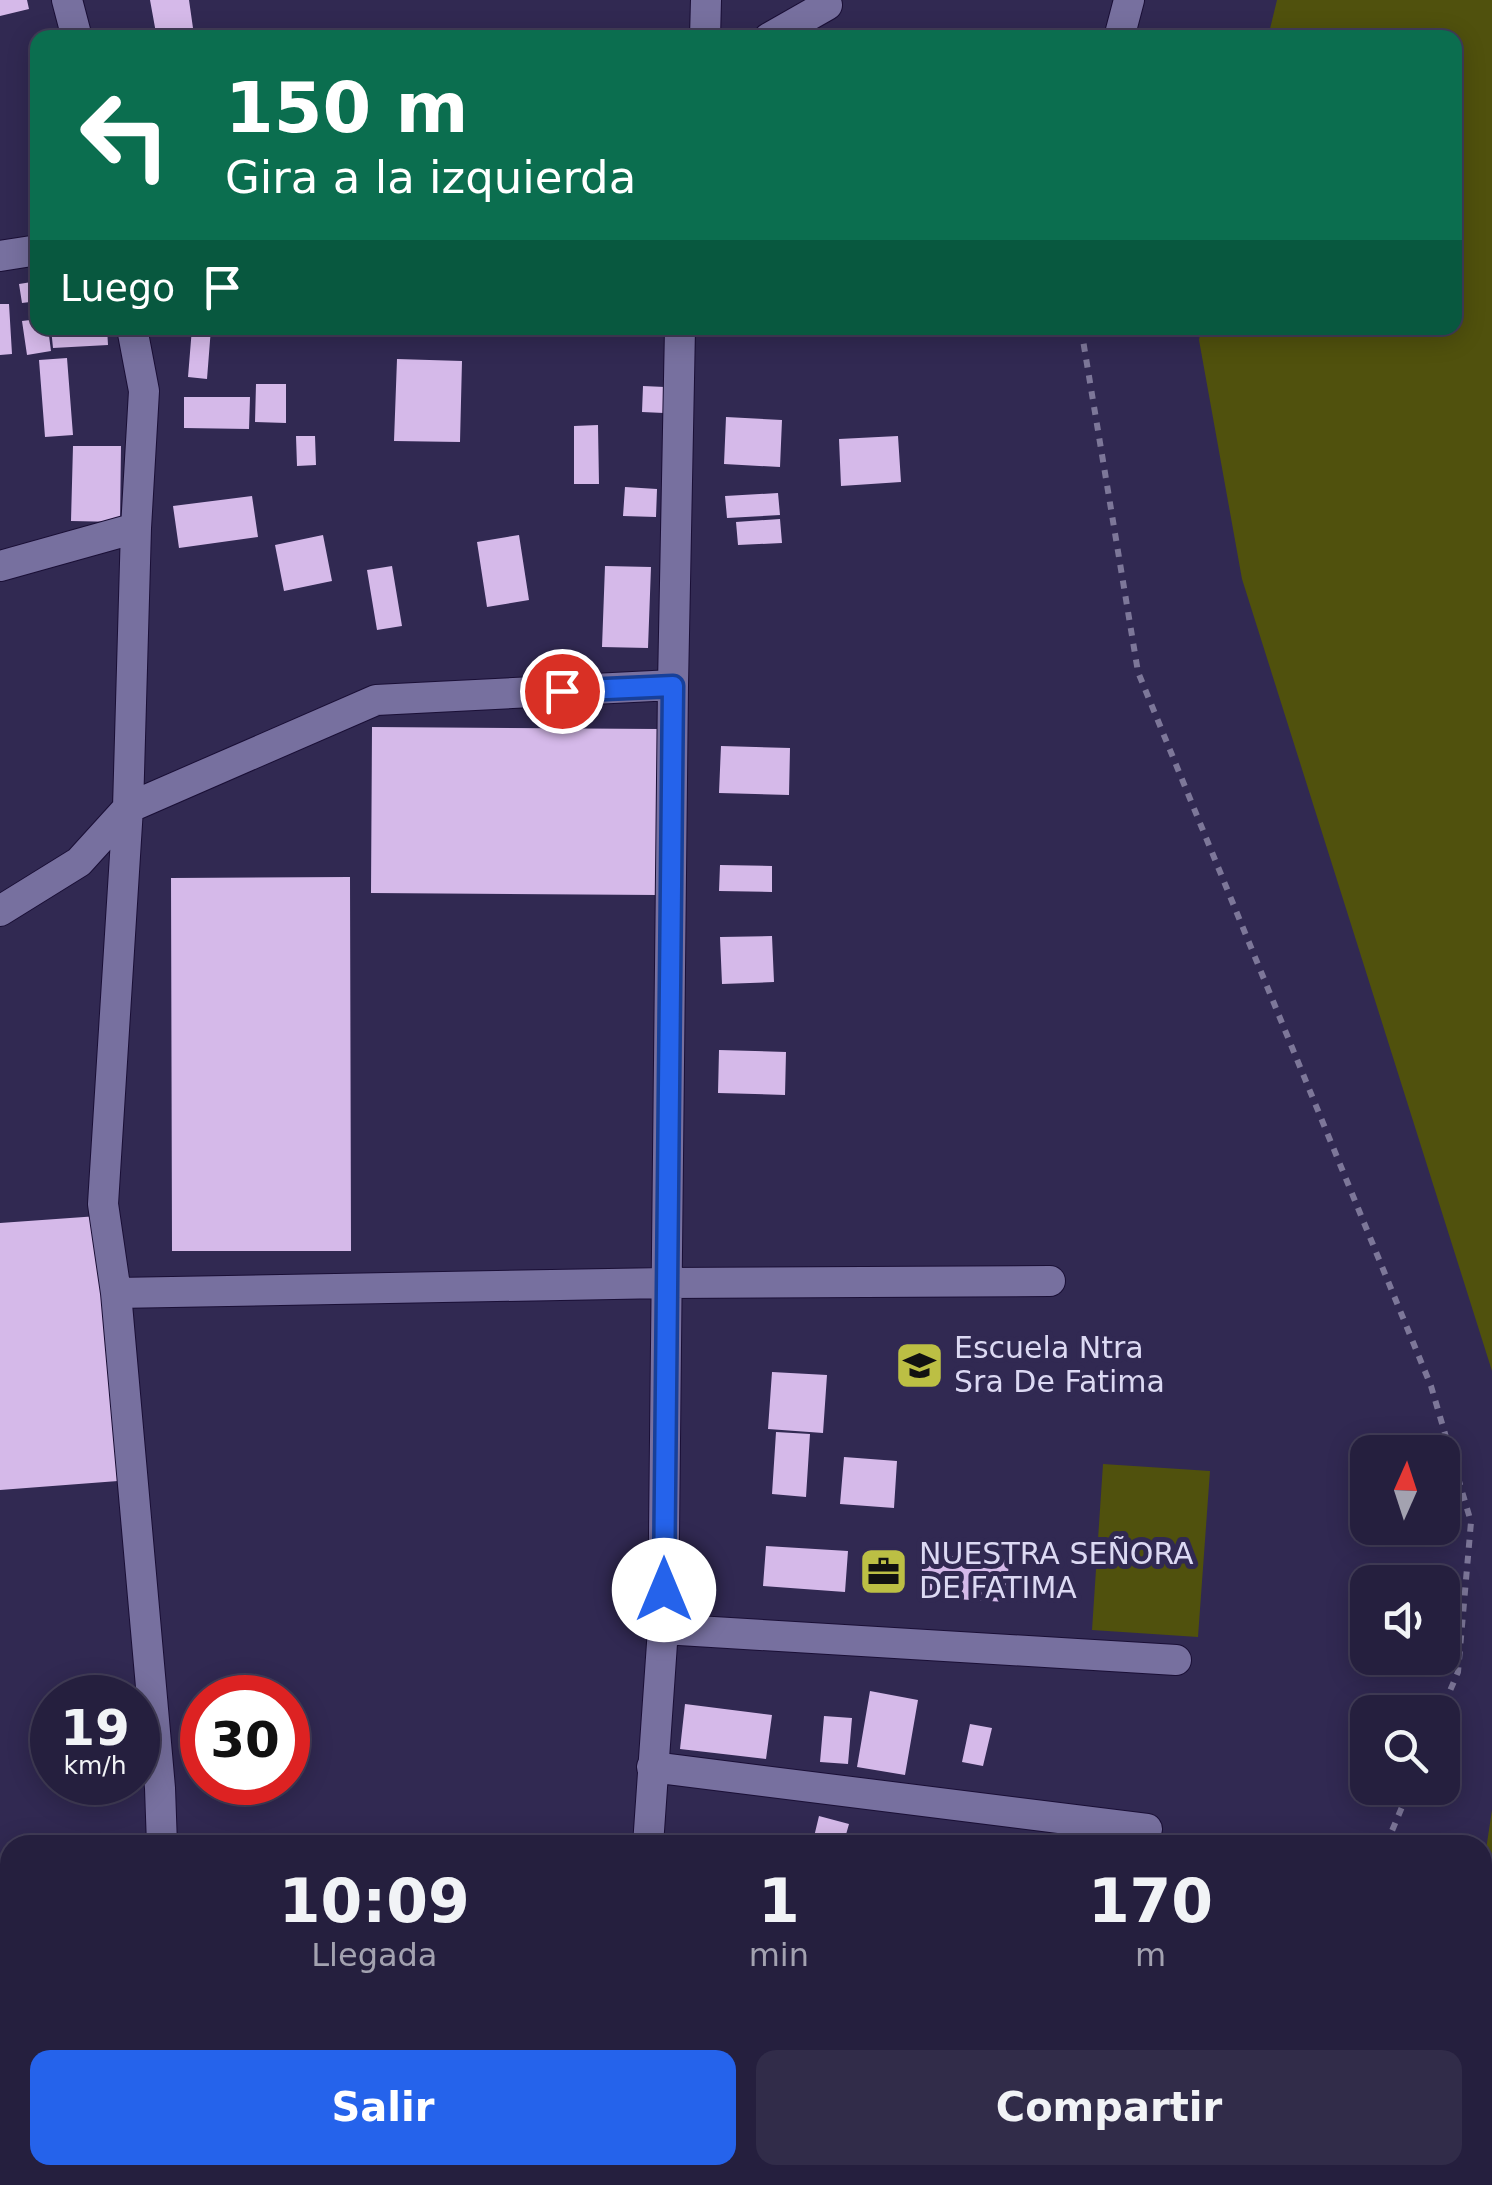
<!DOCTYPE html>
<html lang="es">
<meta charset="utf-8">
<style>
body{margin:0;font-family:"DejaVu Sans",sans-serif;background:#312c49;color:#f1f3f6;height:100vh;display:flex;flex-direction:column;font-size:38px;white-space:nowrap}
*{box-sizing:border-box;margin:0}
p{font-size:32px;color:#a3a2b0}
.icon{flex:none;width:55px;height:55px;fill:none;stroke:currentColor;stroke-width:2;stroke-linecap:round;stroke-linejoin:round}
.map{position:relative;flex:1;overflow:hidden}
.panel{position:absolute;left:0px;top:1835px;width:1492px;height:350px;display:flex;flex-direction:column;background:#251f3e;border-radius:30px 30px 0 0;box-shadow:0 5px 25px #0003,0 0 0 2px #423d58}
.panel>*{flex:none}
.hud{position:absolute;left:30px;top:30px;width:1432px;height:305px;border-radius:20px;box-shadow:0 5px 25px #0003,0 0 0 2px #423d58;background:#0b6e4f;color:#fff;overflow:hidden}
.needle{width:65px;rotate:3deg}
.fabs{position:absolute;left:1350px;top:1435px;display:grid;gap:20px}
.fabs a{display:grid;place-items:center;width:110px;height:110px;border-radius:20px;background:#251f3e;box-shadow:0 5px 25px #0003,0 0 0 2px #423d58;font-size:50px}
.speed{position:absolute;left:30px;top:1675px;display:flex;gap:20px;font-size:50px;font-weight:700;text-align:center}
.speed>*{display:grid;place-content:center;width:130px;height:130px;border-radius:50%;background:#251f3e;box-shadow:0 5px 25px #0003,0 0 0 2px #423d58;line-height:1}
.speed small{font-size:25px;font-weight:400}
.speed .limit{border:15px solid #d22;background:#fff;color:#111}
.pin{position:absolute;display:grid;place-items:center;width:85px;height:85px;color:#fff;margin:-42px;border:5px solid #fff;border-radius:50%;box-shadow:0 2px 10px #0007}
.me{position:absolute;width:110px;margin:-55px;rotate:0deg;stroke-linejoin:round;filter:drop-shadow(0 0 8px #0008)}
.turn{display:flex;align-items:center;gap:35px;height:210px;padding:0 30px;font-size:45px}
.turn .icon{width:130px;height:130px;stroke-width:2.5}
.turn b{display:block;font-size:70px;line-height:85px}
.then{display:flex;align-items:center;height:95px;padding:0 30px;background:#0003;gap:20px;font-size:38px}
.eta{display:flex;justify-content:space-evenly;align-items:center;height:170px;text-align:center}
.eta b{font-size:60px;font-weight:700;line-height:70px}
.action{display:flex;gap:20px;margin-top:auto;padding:20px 30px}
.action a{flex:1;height:115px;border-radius:20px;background:#2563eb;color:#fff;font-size:40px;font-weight:700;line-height:115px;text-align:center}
.action a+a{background:#312c49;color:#f1f3f6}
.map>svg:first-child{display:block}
.green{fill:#50510d}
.building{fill:#d5b9e9}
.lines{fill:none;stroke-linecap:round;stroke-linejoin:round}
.street-casing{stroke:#1a0f36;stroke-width:32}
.path{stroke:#7d7799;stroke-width:6;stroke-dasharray:8 8;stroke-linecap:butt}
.street{stroke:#77709f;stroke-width:30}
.route-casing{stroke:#184099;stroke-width:25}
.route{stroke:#2563eb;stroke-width:18}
.labels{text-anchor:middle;stroke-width:10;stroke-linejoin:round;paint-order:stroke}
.poi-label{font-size:30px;fill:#dcd9f3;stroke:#312952;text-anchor:start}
</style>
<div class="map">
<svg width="1492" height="2185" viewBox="0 0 1492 2185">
<rect width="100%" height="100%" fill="#312952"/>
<path class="green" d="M1277,0H1492V1371L1242,579L1199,340L1201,328H1455V38L1268,37Z
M1103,1464L1210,1471L1198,1637L1092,1630Z
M1492,1810V2185H1333L1339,2175H1482V1876Z"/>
<path class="building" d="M0,0H27L29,9L0,16Z
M150,0H189L193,28L156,33Z
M38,281V301L22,303L19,284Z
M0,304H9L12,354L0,355Z
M38,319V328H48L51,351L27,355L22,321Z
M51,328H107L108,345L53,348Z
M192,328H211L207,379L188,377Z
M565,328H589V332H565Z
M67,358L73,435L45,437L39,360Z
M397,359L462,361L460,442L394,441Z
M256,384H286V423L255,422Z
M643,386L665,387L664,413L642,412Z
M184,397H250L249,429L184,428Z
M726,417L782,420L780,467L724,464Z
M598,425L599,484H574V426Z
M296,436H315L316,465L297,466Z
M898,436L901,482L841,486L839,439Z
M73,446H121L120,522L71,521Z
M625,487L657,489L656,517L623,516Z
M778,493L780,515L727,518L725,496Z
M252,496L258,537L179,548L173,506Z
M780,519L782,543L738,545L736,522Z
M323,535L332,581L284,591L275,545Z
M519,535L529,600L487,607L477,542Z
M392,566L402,626L377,630L367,570Z
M605,566L651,567L648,648L602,647Z
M372,727L659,729L658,895L371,893Z
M721,746L790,748L789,795L719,793Z
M720,865L772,866V892L719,891Z
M350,877L351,1251H172L171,878Z
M772,936L774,982L722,984L720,937Z
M719,1050L786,1052L785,1095L718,1093Z
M98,1216L118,1481L0,1490V1223Z
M772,1372L827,1375L823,1433L768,1429Z
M776,1432L810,1434L806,1497L772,1494Z
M844,1457L897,1461L894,1508L840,1504Z
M766,1546L848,1551L845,1592L763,1586Z
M923,1554L1009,1560L1006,1602L920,1597Z
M870,1691L918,1700L905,1775L857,1767Z
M685,1704L772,1715L766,1759L680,1749Z
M824,1716L852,1718L848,1764L820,1762Z
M970,1724L992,1728L983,1766L962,1762Z
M819,1816L849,1824L843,1845H826L813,1841Z
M684,2177H701V2185H684Z"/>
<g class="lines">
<defs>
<path id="street" d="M67,0L77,38
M705,38L706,0
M769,38L827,5
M1119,38L1129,0
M0,256L38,250
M132,328L144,391L136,528L128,808L103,1204L116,1293L160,1788L162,1845
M0,566L136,528
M0,911L79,862L128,808L376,700L673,685
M116,1293L666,1283L1050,1281
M663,1629L1176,1660
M652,1767L1147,1829
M648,1845L663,1629L673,685L680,328
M0,2104L10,2106
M636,2175V2185"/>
</defs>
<use href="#street" class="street-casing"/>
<path class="path" d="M1081,328L1138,672L1431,1386L1471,1522L1458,1672L1441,1712
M1386,1845L1410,1788
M1199,2185L1211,2175"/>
<use href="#street" class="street"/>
</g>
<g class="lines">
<defs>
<path id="route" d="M562,691L673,686L664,1590"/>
</defs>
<use href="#route" class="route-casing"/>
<use href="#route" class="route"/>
</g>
<defs>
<symbol id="school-square" viewBox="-11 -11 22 22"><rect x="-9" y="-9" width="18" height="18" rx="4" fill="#bcbf44" stroke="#312952"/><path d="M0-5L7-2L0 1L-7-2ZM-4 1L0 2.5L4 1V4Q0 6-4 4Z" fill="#111"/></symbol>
<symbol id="office-square" viewBox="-11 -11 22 22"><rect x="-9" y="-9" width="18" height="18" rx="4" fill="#bcbf44" stroke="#312952"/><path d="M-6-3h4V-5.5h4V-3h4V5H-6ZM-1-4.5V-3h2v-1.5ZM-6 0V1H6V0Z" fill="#111"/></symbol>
</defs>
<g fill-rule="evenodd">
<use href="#school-square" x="892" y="1338" width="55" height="55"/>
<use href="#office-square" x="856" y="1544" width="55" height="55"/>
</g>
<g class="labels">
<g class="poi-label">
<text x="954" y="1358">Escuela Ntra<tspan x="954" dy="34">Sra De Fatima</tspan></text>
<text x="919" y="1564">NUESTRA SEÑORA<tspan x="919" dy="34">DE FATIMA</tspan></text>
</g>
</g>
</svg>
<div class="fabs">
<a><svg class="needle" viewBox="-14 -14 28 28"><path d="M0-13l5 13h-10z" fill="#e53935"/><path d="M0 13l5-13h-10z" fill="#a3a2b0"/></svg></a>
<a><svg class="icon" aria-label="sound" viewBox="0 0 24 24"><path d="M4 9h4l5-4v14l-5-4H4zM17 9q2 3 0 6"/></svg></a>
<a><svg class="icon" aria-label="search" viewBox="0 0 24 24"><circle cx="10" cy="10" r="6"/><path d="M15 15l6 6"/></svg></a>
</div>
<div class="speed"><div>19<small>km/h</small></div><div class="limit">30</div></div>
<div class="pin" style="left:562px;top:691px;background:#d93025"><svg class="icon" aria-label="arrive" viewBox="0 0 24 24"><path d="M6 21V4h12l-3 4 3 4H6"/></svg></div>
<svg class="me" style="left:664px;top:1590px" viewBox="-20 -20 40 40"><circle r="19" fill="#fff"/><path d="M0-13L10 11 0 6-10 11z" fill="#2563eb"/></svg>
<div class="hud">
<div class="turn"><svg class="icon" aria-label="left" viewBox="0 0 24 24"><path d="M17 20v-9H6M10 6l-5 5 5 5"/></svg><div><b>150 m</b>Gira a la izquierda</div></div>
<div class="then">Luego<svg class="icon" aria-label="arrive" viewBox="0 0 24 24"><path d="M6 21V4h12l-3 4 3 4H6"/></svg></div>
</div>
<section class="panel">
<div class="eta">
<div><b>10:09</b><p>Llegada</p></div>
<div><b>1</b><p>min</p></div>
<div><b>170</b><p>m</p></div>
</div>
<div class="action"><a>Salir</a><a>Compartir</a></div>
</section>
</div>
